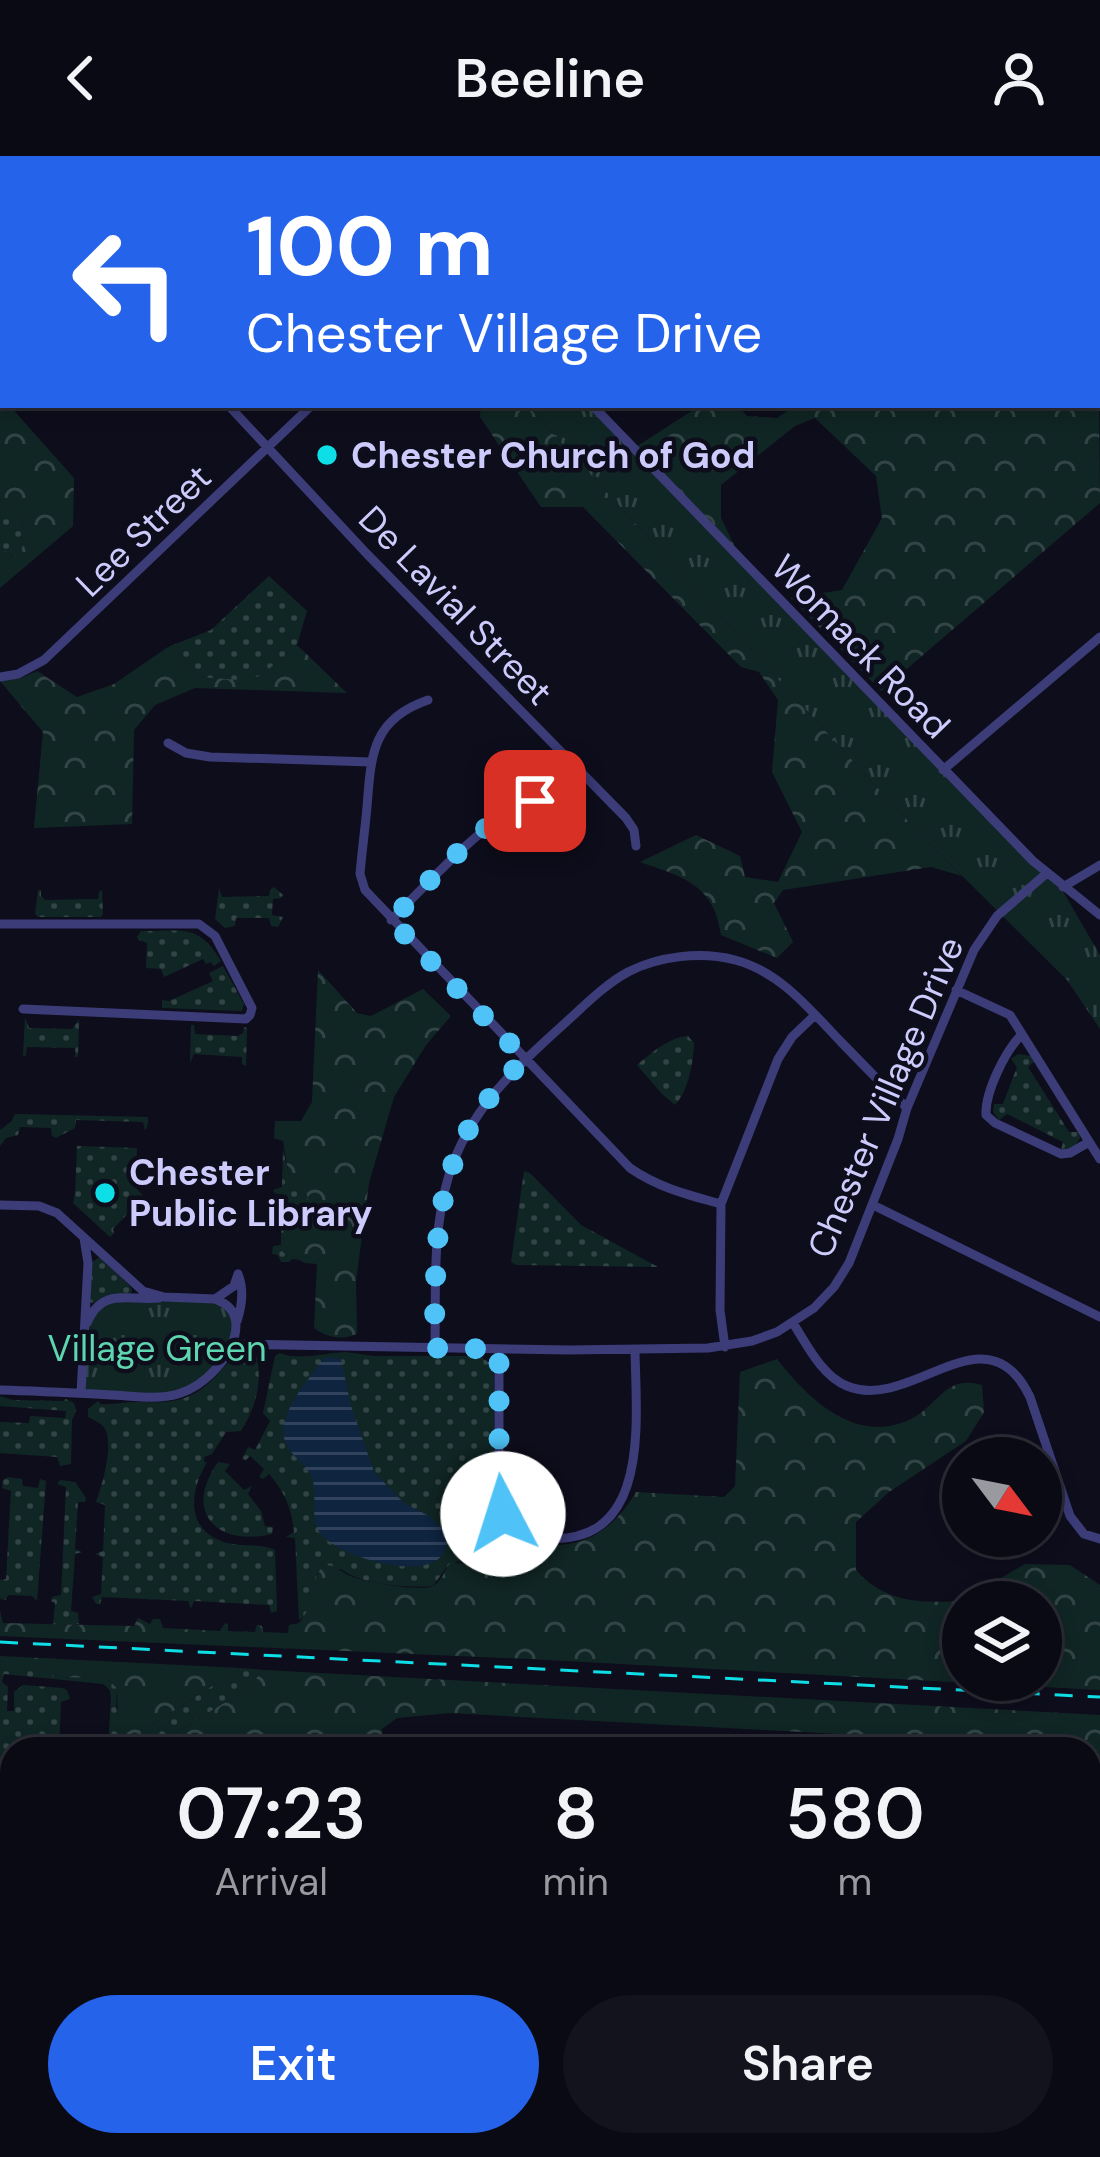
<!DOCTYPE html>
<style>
body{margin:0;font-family:"DM Sans",sans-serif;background:#13131e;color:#f1f3f6;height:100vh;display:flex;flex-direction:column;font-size:45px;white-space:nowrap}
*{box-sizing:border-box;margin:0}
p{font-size:39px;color:#999aa0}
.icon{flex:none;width:66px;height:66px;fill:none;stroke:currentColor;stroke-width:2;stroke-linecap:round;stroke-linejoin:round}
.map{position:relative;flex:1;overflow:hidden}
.side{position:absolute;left:0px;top:1581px;width:1101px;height:420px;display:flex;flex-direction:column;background:#0a0a15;border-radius:36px 36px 0 0;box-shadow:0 6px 18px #0003,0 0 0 3px #2a2b34}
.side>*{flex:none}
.hud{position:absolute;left:0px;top:0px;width:1101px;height:252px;box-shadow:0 6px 18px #0003,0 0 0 3px #2a2b34;background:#2563eb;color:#fff;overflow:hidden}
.needle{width:78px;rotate:122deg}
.fabs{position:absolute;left:942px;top:1281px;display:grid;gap:24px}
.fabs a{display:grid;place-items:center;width:120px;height:120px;border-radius:50%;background:#0a0a15;box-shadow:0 6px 18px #0003,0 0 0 3px #2a2b34;font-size:60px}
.pin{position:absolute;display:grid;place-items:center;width:102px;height:102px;color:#fff;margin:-51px;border-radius:24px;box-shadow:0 6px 18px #0006}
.me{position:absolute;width:132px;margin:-66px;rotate:355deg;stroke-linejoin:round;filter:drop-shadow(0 0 9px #0008)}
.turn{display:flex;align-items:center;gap:42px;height:252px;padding:0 48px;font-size:54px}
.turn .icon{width:156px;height:156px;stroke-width:2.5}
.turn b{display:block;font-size:84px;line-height:102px}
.eta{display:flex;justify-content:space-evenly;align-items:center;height:204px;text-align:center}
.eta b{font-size:72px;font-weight:600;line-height:84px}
.cta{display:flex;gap:24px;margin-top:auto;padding:24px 48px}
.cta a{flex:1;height:138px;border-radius:72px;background:#2563eb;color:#fff;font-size:48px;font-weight:600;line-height:138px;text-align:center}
.cta a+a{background:#13131e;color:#f1f3f6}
header{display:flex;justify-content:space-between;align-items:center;height:156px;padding:0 48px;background:#0a0a15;font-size:54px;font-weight:600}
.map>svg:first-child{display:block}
.grass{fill:url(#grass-dots)}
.forest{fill:url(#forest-crowns);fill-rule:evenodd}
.park{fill:url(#park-tufts)}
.water{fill:url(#water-rules)}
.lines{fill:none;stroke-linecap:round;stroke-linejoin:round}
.street{stroke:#3b3c78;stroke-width:9}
.secondary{stroke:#696ff5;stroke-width:12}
.primary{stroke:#b059f5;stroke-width:14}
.rail{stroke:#0edee5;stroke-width:3;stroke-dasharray:18 15;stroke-linecap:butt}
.route{stroke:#4fc3f7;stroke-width:21;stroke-dasharray:0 37.8}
.poi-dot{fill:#0edee5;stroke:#0e0d1c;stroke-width:4.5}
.labels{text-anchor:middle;stroke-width:9;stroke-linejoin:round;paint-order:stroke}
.poi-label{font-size:36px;font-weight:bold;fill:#cdcbfc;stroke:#0e0d1c;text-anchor:start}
.street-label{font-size:36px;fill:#cdcbfc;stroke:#0e0d1c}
.park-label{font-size:36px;fill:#5dd6af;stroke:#0e0d1c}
</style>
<header><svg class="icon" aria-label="back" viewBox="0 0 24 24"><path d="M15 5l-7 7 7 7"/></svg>Beeline<svg class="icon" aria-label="person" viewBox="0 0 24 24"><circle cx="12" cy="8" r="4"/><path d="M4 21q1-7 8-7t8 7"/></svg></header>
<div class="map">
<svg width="1100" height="2001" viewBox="0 0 1100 2001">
<defs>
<pattern id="grass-dots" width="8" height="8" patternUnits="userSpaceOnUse" patternTransform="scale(3)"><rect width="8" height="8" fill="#102624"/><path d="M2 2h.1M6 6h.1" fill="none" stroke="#324445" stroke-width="1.8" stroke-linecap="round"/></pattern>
<pattern id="forest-crowns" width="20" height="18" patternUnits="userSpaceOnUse" patternTransform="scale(3)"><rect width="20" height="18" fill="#102624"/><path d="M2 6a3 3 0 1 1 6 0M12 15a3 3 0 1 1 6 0" fill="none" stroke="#324445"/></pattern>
<pattern id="park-tufts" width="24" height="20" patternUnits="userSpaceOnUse" patternTransform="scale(3)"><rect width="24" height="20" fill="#102624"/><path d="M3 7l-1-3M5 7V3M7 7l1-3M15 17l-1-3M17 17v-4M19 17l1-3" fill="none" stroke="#324445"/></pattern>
<pattern id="water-rules" width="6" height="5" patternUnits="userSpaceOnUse" patternTransform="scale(3)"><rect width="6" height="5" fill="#0e243f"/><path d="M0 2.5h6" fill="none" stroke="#30425c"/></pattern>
</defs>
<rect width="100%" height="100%" fill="#0e0d1c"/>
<path class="grass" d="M0,343C22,362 38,375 15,402L0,392Z
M269,420L307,455L297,489L261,520L239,525L199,521L168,491L211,474Z
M274,731L283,739L281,742L273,743L272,759L283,761L278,771L271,770L269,762H236L235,770L225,772L215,763L219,732L222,741L269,740L270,734Z
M38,734H41V740L45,744L98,743L99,736L102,734L103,758L101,761H38L35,758Z
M141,775C183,776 197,766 221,805L214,810L211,806L206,808L203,803L164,821L161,813L146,812L147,787L139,784L137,781Z
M223,810L244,848L242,855L162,852V844L169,845L213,825L209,817Z
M25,861L29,872L72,873L79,863L78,901H75V892L27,891L26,900H23Z
M191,869H194L195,878L238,880L243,877L244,871L247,872L246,910L242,908V901L194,898L190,907Z
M688,880L694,887C693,907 689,934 675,949L662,938L637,909C653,896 667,882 688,880Z
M1018,898L1031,900L1035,905L1028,911L1069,976H1079L1080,982L1073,993L1061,994L1063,986L1007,958L999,964L993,956L994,948H1003L1017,911L1011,903Z
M15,958L148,961L147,972L145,974L143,966L76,964L75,972L56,982L52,980L51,972L20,971L18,979L6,982L0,990V974L11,966Z
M77,990L137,992L135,1031L147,1044L141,1049H136L113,1073L114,1077L110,1081L73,1047L75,1038Z
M283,992L289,1020L307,1036L308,1043L304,1047L292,1051L283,1096L299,1104L292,1103L289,1106H281L278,1099L272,1098L273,1090L281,1089L282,1039L275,1037L273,1034L282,1031Z
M524,1015L530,1017L581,1069L658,1111L516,1109L511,1106Z
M100,1101L130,1130L132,1134L130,1139L104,1140L93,1147L90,1146L92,1106Z
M245,1196L257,1201C262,1228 256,1251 241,1275L226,1276L212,1298L204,1301V1306H207C189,1336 185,1375 227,1387C243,1391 260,1387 275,1394L277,1455L271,1457L269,1449L194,1445L191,1453L188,1445L102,1441L100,1448H96L92,1441L101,1438L103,1401L95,1398L103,1395L105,1349L96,1346C102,1330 114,1289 105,1273C103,1268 92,1263 88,1261V1253L98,1245L101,1248C114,1249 125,1246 138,1246C167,1247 187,1247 210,1226C222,1215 229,1201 245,1196Z
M345,1196L374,1200H479L490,1207L494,1219V1351L508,1374L529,1386C501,1403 492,1416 458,1405L446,1412L433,1430C408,1432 361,1429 341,1413L317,1417C315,1433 315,1455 299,1464L295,1382L286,1381L294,1376C292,1353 285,1336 269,1318L263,1323L259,1321L264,1313L250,1300L246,1304L242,1303L248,1291L255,1294L270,1265L263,1257L275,1200L280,1197C298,1205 324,1197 345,1196Z
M0,1240L13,1244L63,1245L66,1243L74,1247L76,1256L72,1264L71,1308L60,1310L57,1301L0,1297V1266L29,1267L30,1260L65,1262L66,1255L0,1250Z
M218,1306L230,1308L225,1315L244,1334L252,1330L248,1338L261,1355L265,1370L273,1371L272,1378C218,1391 182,1357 218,1306Z
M8,1321L22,1323L23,1330L38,1332L40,1323L46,1325L37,1445L32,1440L8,1439L6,1444L0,1443V1424L6,1423L11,1335L2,1332L3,1324Z
M60,1324L75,1326L86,1342L85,1346H78L75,1393L82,1396L75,1398L71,1455L78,1457L79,1468L53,1469L55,1447L51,1445L52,1441L61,1439L66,1331L57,1328Z
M4,1508L42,1512L55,1521L100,1522L111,1526L117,1532L116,1552L128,1579L139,1577L240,1512L264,1514L245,1534L150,1593H108L111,1542L110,1534L103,1528L4,1518L2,1526L8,1531L7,1555H14V1536L23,1529L62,1532L67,1534L70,1543L61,1546L59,1593H12V1627L0,1630V1510Z
M0,1891L4,1905L12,1909V1989H66L65,2001H0Z"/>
<path class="forest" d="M1098,158L1100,347L881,535L791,442L842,434L882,362L876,320L815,262L795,270L721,329V362L737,395L636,291L701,249H737L747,260L777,262L796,249H1098Z
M5,249H9L74,322L73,370L0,432V392L15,402C38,374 22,362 0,343V253Z
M481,249H527L920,678L962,720L931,711L783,734L774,747L793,786L777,802L721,779C714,728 683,721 640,706L696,679L740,700L745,721L778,726L802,676L772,616L778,544L759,516L741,511L583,351H541L480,261Z
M297,489L347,537L195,532L155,549L134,574L132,668L34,672L43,576L0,525L21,522L37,515L77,541L114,528L168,491L199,521L239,524L261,520Z
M318,814L357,857L371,860L423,833L451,860L426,889L394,941L369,1027L356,1125L357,1178C342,1184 327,1182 314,1172L317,1108L305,1107L283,1096L284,1063L287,1054L304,1047L308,1042L306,1036L289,1020L283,985L274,982L275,965H301L312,946Z
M777,1203C808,1243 856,1290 911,1263C939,1249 945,1218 982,1229L984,1256L966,1285L889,1336L856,1366V1414C888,1451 931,1447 976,1444L996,1425L1025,1408L1070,1409L1100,1429V1534L529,1503L0,1480V1455L3,1467L134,1470L138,1462L150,1468L153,1463H160L163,1472L220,1475L225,1467L228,1468V1475L255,1476L257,1469L262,1470L263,1476L288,1477L289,1469L299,1467C316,1448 309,1428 323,1409C336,1409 337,1413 348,1419C362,1426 420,1436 433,1430C441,1426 445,1414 450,1407C464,1404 475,1414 488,1410C503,1407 515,1388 530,1386C538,1385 550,1389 559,1389C595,1387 618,1366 636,1336L724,1341L735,1330L740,1216ZM963,1446H1041V1524H963Z
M0,1500L240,1512L139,1577L128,1579L118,1571L117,1532L111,1526L100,1522L55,1521L42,1512L0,1510Z
M264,1514L1100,1559V1658L1089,1660V1593H949L894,1581L450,1557L397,1562L382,1573L381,1593H150L245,1534Z
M66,1989H237L233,2001H65Z"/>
<path class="park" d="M527,249H590L1061,732L1100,799V873L1067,824L920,678Z
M215,1143L228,1150L235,1177L211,1216L178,1238L81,1237L84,1175L100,1146Z"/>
<path class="water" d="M327,1201L341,1203L351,1250L374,1316L404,1347L429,1360L446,1376C458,1437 340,1404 320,1377C309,1362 318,1339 312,1322C307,1309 296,1304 289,1293C269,1266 308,1225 323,1203Z"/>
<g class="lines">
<path class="street" d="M817,0L819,3
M1021,0L1023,3
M781,3L789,0
M1098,129L1100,132
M228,249L367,398L626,662L634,674L636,690
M592,249L1033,705L1100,759
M0,521L18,518L44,504L312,249
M428,544C372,563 371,599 367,651C365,673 362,695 360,718L365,734L630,1012C659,1032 688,1039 721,1048
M168,587L186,597L210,601L371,606
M943,614L1100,481
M1063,731L1100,709
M391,764C423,733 493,653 535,645
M0,768H199L215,780L252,852L250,859L246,863L23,853
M956,834L1010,859L1100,1003
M1022,878C1005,895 985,936 986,959L995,967L1061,998L1070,997L1089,986
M0,1049L39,1050L57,1057L143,1135L164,1141L215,1143C228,1148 236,1155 236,1170C235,1199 205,1230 178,1238C158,1244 133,1240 113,1239C75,1237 38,1235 0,1234
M873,1049L1100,1161
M215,1143L234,1130L238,1118
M237,1165C242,1150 244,1133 238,1118
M87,1167C102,1131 126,1145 159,1142
M793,1167C807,1189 822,1220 847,1230C911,1257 986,1149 1030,1241L1070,1360L1084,1378L1100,1383
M233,1188L569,1194L708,1192L752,1185L777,1176L814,1152L834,1131L849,1107L898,983L907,952L974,794L997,760L1047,717
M725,1191L720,1154L721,1048L778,903L792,881L815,859
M435,1192C436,1134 432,1074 449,1019C469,954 515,912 564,868C584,850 604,829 628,816C659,800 701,795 735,804C781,816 811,855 842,887C863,909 885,931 907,952
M499,1193V1341C505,1363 518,1380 543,1382C652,1392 636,1265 635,1194
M81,1237L88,1107L84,1082
M0,1735L12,1741
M284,1989L312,2001
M1060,2001L1100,1994"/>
<path class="secondary" d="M295,3L302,0
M0,120L3,118"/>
<path class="primary" d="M0,1856L12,1861
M1089,1976L1100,1974
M322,1989L351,2001
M935,2001L1010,1989"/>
<path class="rail" d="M0,1486L1100,1541"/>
</g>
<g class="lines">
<path class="route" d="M503,1358L499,1340V1193L434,1192C437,1071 430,993 525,903L391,764C423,733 493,652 535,645"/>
</g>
<g class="poi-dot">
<circle cx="327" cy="299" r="12"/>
<circle cx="105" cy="1037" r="12"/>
</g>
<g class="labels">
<g class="poi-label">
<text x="351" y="312">Chester Church of God</text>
<text x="129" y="1029">Chester<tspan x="129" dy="41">Public Library</tspan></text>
</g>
<g class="street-label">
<text transform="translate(143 374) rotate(-44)" y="13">Lee Street</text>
<text transform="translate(456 449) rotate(46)" y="13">De Lavial Street</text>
<text transform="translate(861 490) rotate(46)" y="13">Womack Road</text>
<text transform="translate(885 941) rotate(-67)" y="13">Chester Village Drive</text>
</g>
<g class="park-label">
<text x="157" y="1205">Village Green</text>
</g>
</g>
</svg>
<div class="fabs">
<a><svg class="needle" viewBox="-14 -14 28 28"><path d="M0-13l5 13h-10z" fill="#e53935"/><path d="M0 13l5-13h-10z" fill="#999aa0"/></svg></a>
<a><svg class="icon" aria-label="layers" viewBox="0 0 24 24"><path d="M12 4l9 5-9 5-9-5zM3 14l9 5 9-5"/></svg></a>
</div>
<div class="pin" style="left:535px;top:645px;background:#d93025"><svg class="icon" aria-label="arrive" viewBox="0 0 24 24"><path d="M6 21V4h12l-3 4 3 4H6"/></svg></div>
<svg class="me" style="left:503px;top:1358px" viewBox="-20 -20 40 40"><circle r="19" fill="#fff"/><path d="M0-13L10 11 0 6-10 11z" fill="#4fc3f7"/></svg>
<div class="hud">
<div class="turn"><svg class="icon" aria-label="left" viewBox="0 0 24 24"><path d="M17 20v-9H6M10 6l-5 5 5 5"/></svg><div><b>100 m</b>Chester Village Drive</div></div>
</div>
<section class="side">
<div class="eta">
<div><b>07:23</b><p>Arrival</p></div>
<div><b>8</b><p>min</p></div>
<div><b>580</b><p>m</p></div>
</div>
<div class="cta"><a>Exit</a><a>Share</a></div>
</section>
</div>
